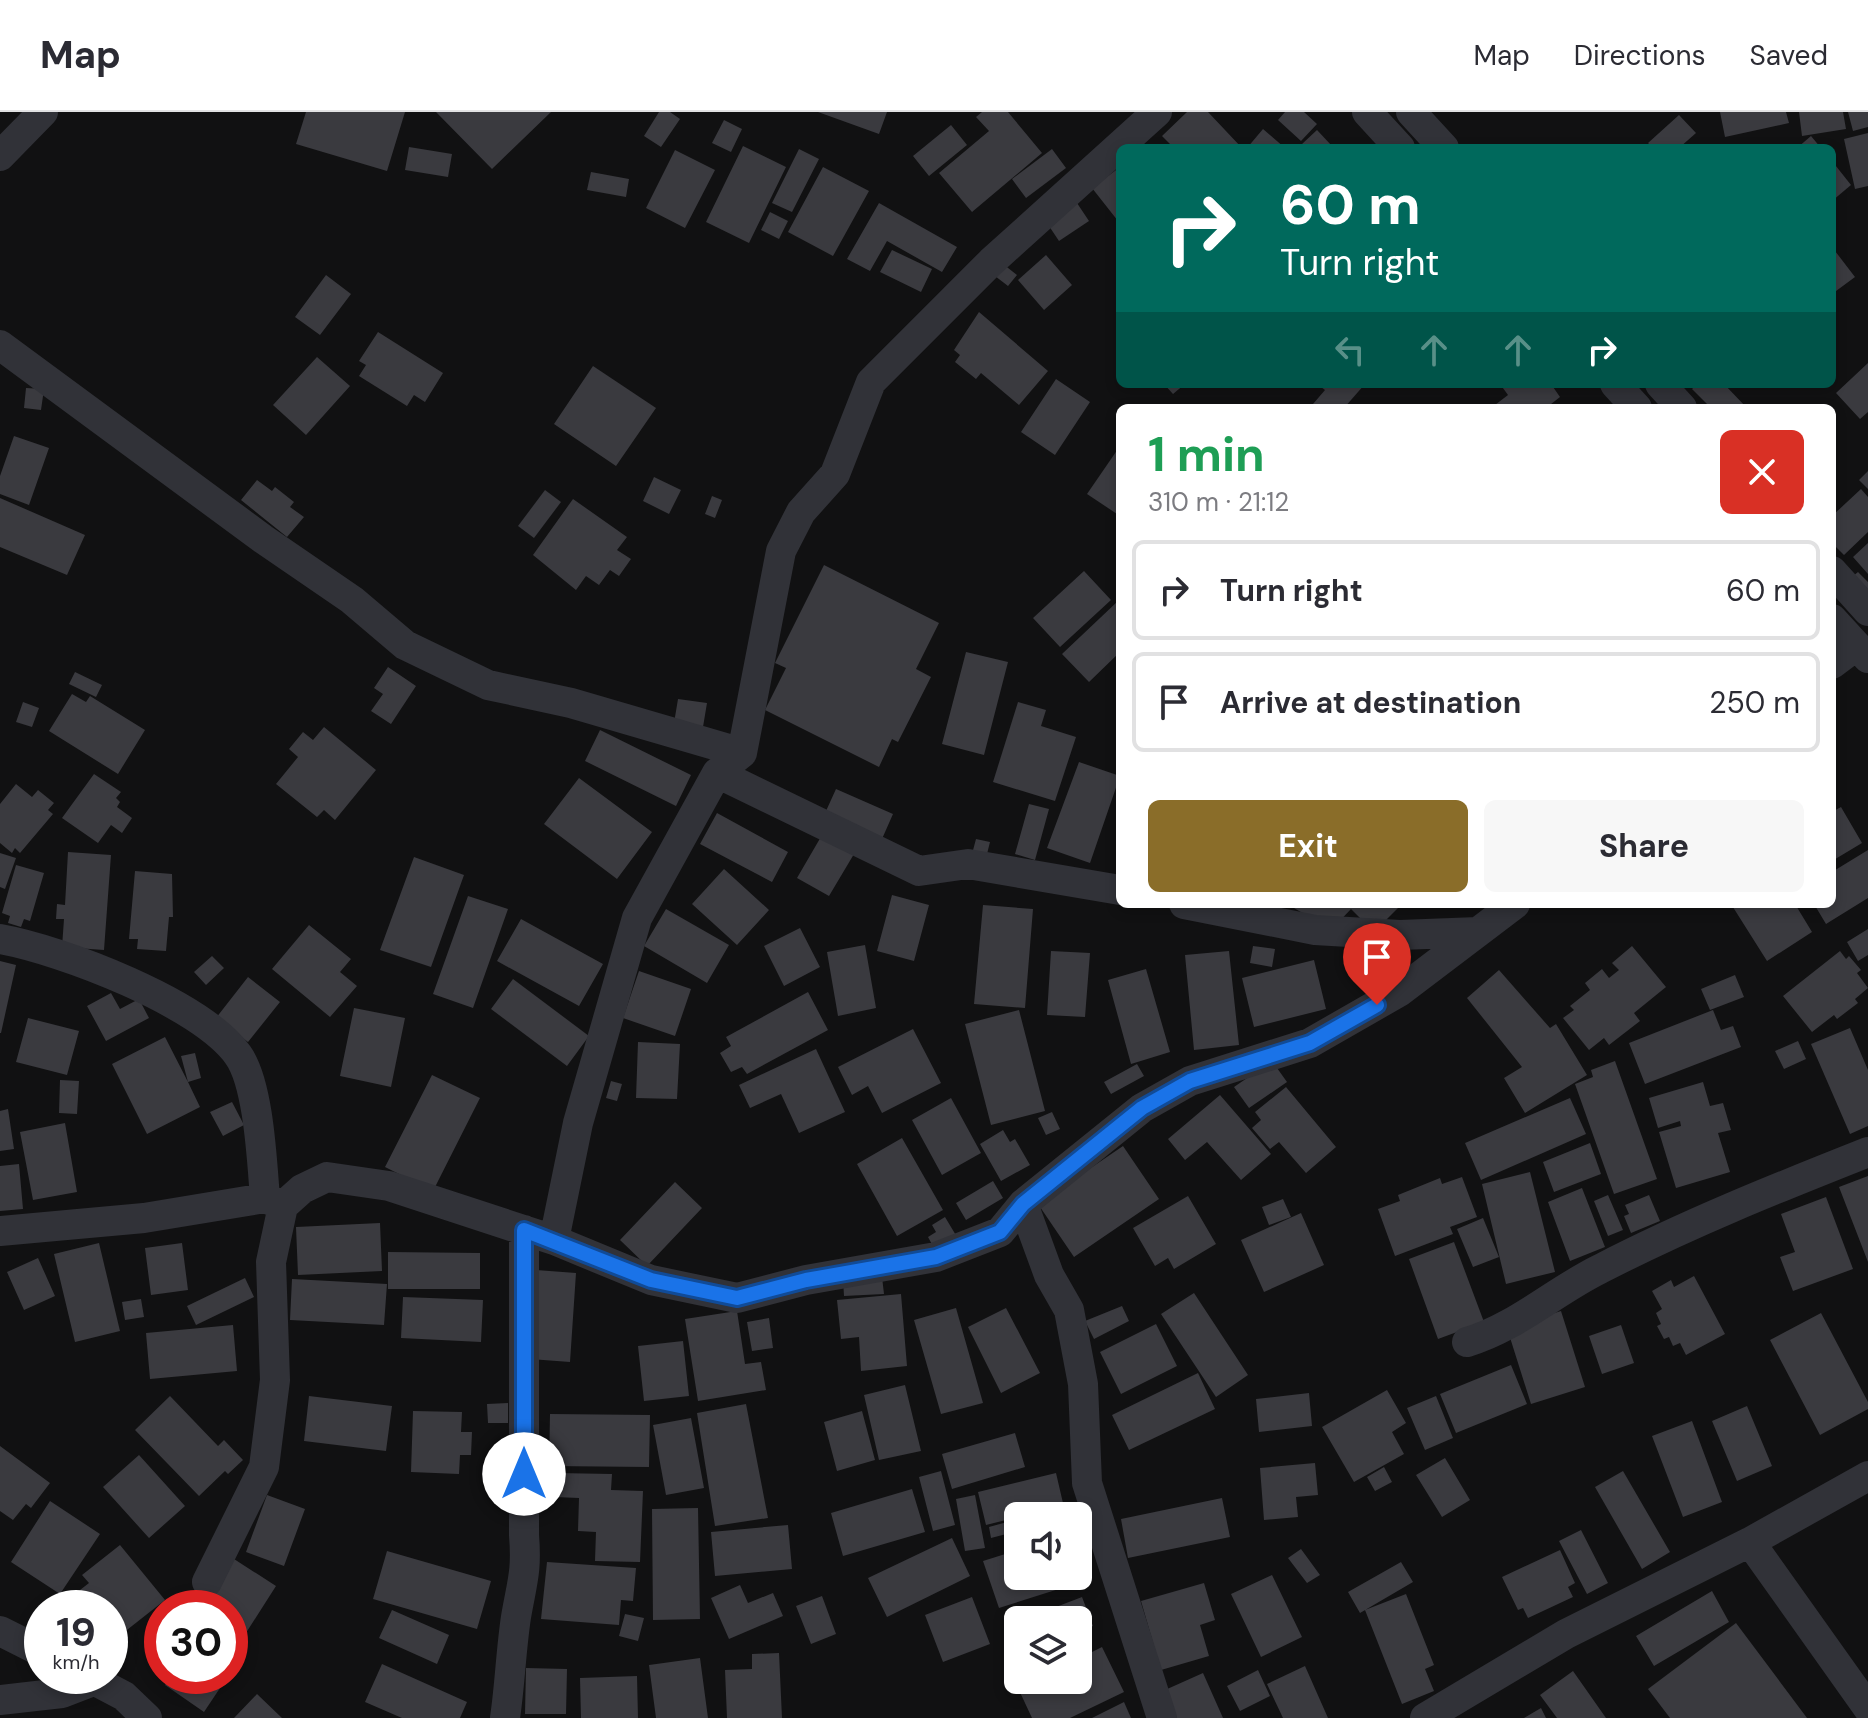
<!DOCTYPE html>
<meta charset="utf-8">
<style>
body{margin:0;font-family:"DM Sans",sans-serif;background:#f7f7f7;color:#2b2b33;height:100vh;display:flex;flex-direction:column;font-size:30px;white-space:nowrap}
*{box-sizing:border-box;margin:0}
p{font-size:26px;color:#7c7c81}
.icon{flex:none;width:44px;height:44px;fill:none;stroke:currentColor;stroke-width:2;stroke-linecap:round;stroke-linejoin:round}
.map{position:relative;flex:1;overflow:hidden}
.panel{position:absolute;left:1116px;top:292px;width:720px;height:504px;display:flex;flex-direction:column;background:#fff;border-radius:12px;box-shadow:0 4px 12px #0003}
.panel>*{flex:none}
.hud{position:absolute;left:1116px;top:32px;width:720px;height:244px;border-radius:12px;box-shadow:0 4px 12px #0003;background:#00695c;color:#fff;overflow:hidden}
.fabs{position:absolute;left:1004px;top:1390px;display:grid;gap:16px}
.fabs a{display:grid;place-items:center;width:88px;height:88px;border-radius:12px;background:#fff;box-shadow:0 4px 12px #0003;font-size:40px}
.speed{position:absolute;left:24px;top:1478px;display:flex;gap:16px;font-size:40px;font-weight:700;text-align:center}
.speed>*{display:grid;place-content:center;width:104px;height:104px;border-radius:50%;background:#fff;box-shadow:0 4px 12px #0003;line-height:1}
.speed small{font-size:20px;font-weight:400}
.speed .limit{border:12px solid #d22;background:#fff;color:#111}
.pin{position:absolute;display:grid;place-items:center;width:68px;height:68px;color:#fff;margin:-82px -34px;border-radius:50% 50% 50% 0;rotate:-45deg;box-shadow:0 0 8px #0007}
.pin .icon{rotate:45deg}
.me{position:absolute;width:88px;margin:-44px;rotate:0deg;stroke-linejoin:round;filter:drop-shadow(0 0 6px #0008)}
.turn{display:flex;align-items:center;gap:28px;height:168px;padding:0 32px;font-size:36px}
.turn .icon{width:104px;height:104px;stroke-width:2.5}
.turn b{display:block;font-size:56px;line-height:68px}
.lanes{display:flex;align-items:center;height:76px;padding:0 32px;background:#0003;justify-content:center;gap:40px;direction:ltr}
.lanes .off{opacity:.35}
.round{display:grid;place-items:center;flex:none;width:84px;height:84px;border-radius:12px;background:#f7f7f7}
.summary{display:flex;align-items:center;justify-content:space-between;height:136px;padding:0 32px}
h1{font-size:48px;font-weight:700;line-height:60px;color:#1e9e55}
.primary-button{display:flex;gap:16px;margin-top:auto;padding:16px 32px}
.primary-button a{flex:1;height:92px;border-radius:12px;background:#8a6d29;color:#fff;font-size:32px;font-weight:700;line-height:92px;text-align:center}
.primary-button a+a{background:#f7f7f7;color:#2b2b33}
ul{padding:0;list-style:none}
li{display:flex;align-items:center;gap:24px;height:100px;margin:0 16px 12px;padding:0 16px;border:4px solid #e1e1e2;border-radius:12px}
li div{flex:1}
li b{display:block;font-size:30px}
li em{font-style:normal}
header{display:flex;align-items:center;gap:48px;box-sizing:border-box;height:112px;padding:0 40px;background:#fff;border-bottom:2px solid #e1e1e2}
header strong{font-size:38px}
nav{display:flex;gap:44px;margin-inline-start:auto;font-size:28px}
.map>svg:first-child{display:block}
.building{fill:#3a3a3f}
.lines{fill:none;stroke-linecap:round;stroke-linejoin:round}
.minor{stroke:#313238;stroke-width:30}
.route-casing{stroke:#114b97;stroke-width:20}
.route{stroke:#1a73e8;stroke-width:14}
</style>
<header>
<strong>Map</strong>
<nav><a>Map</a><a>Directions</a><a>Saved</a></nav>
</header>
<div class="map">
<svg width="1868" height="1606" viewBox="0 0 1868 1606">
<rect width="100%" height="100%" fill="#111112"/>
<path class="building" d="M306,0H405L387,59L296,32Z
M436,0H551L492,57Z
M659,0H670L680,7L661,35L644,24Z
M818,0H887L879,22Z
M982,0H1008L1042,41L972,100L939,61L989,19L976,5Z
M1187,0H1208L1242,36H1174L1162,24Z
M1285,0H1304L1317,12L1301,29L1278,8Z
M1720,0H1786L1789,11L1725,25Z
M1799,0H1843L1846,17L1802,24Z
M1848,0H1868V15L1853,19Z
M1679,3L1696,21L1679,36H1653L1648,31Z
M724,8L742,17L731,40L712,31Z
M951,13L967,33L929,64L913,44Z
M1263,17L1285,36H1247Z
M1317,18L1332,34L1330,36H1305L1302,32Z
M1868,21V74L1855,77L1844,27Z
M1811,24L1821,36H1797Z
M743,34L786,55L749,131L706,110Z
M409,35L452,42L448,65L405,58Z
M799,37L819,47L792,100L772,91Z
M1052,37L1066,56L1026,86L1012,67Z
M675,38L715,58L685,116L646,96Z
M1832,49L1851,73L1832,89Z
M823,55L869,79L833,144L788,120Z
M1120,55V107L1118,109L1092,76Z
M591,60L629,67L626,85L587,78Z
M1075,88L1089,109L1059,129L1045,108Z
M879,91L957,135L942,160L887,129L870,159L847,147Z
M770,100L788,109L779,127L761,118Z
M1832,135L1855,165L1832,182Z
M892,138L932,157L921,180L880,160Z
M1046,143L1072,173L1044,198L1018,168Z
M1003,152L1017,163L1008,174L995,164Z
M326,163L351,182L320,223L295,205Z
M979,200L1048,259L1019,293L981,261L976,267L955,250L960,243L954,238Z
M378,220L443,261L425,290L414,283L407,294L359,264L366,253L359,249Z
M317,245L350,274L306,323L273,293Z
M1868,251V300L1860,307L1836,281Z
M593,254L656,296L616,354L554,312Z
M1056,267L1090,290L1055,343L1021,320Z
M1164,272H1185L1173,282Z
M1317,272H1365L1344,296H1318L1313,292L1325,278Z
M1500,272H1551L1560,285L1546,296H1491L1508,283Z
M1697,272H1724L1747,296H1711L1692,277Z
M26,276L44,277L41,298L24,296Z
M14,324L49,336L29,393L0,382V364Z
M1120,334V404L1087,382Z
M1868,359V377L1859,368Z
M654,365L681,378L669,402L643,389Z
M257,368L272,379L275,375L294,390L290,395L304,405L287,425L241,388Z
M1861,377L1868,385V420L1844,443L1832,431V404Z
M545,378L561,390L534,426L518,414Z
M712,384L722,388L715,406L705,402Z
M0,386L85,423L67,463L0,435Z
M573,387L627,425L617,438L631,447L619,464L610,458L599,473L586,464L576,478L533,443Z
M1868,431V462L1853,445Z
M824,453L939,511L916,557L931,565L898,630L892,627L879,655L765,598L786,556L775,551Z
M1084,459L1111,488L1060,535L1033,506Z
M1858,460L1868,470V480L1846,470Z
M1118,489L1120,540L1089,570L1062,542Z
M966,540L1008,550L984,643L942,632Z
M388,555L416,574L391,612L371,599L383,582L374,576Z
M75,560L102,573L96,585L69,572Z
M72,582L86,590L90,584L145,618L118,662L49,619Z
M678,587L707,591L703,615L674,611Z
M23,590L39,596L32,615L16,610Z
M1018,590L1046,598L1041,614L1076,625L1055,689L993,670Z
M324,615L376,658L335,708L324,698L317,705L276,672L298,645L289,637L303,620L313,628Z
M600,618L691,663L676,694L585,649Z
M1079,650L1120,664L1090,751L1047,736Z
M94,662L121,680L116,686L120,690L117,695L132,706L122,721L111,713L98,731L62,706Z
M579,666L652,720L617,767L544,712Z
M16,672L32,685L38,678L54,691L48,698L53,702L20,741L15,736L12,741L0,731V692Z
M836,677L893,702L878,736L821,710Z
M1029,692L1049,697L1035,748L1015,742Z
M1841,695L1862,731L1832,749V700Z
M717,701L788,740L772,770L700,732Z
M822,723L854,742L829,784L797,766Z
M976,727L990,730L986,746L972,742Z
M1868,738V786L1826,812L1814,792H1832V760Z
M68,740L111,743L104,838L62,835L64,807H56L57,792L65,793Z
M0,741L16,746L5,777L0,775Z
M414,745L464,763L431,855L380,838Z
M16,753L44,761L30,809L24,807L21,815L8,811L10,804L2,801Z
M724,757L769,798L737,833L692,792Z
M135,759L172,762L173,805H169L166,839L137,837L138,827H129Z
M892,783L929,793L914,849L877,839Z
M468,784L508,797L473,896L433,882Z
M1298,792H1402L1374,820L1351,797L1331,818L1294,796Z
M1731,792H1795L1812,820L1767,849Z
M983,793L1033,797L1025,896L974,892Z
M666,797L729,833L707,871L644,834Z
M521,807L603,852L579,894L497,849Z
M309,813L351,847L340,860L357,874L330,905L272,857Z
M800,816L820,855L784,874L764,834Z
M1868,817V843L1858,849L1847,830Z
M865,833L876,896L838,904L827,840Z
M1253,834L1275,837L1272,855L1250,851Z
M1632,834L1666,875L1634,901L1640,909L1609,933L1604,926L1589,938L1563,906L1574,898L1570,894L1590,878L1585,871L1602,857L1609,866L1619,858L1612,851Z
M1051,839L1090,841L1085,905L1047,903Z
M1229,839L1239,933L1194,938L1185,843Z
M1840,839L1846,847L1849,844L1861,858L1857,861L1868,876L1855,887L1858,891L1837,907L1834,903L1812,920L1783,884Z
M212,844L224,856L206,873L194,860Z
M1314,848L1326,897L1254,915L1242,866Z
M0,849L16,853L1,921H0Z
M1146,857L1170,940L1131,952L1108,868Z
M1499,858L1550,916L1556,912L1587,963L1525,1001L1504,966L1522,955L1467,886Z
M639,859L691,877L675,924L623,906Z
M1735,863L1744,885L1710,898L1701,877Z
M248,865L280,890L248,930L216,906Z
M513,867L589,924L567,954L491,897Z
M808,880L828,918L747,962L742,955L731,960L720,941L731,934L726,925Z
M111,881L120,897L139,887L149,906L106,929L87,894Z
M354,896L405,906L391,975L340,964Z
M1019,898L1045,999L991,1013L965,912Z
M1713,898L1721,918L1733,914L1741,935L1645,972L1629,931Z
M28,906L79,919L67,963L16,950Z
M1850,916L1868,958V1014L1850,1022L1811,932Z
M913,917L941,971L882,1001L868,974L852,983L838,955Z
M165,925L188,970L181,944L195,941L201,966L188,970L200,995L147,1022L112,952Z
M1798,929L1806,947L1784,957L1775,939Z
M638,930L680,932L677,987L636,986Z
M816,937L845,1000L799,1021L781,982L750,996L739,973Z
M1272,949L1287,970L1249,996L1234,975Z
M1615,949L1657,1067L1614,1082L1575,972L1593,965L1591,958Z
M1137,952L1144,964L1111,982L1104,970Z
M432,963L480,986L433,1079L385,1055Z
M60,968L79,969L77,1002L59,1001Z
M611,969L622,972L617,989L606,986Z
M1703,970L1710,994L1723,991L1731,1018L1718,1021L1730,1060L1676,1076L1659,1020L1681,1014L1680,1009L1658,1016L1649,986Z
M1286,975L1336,1035L1306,1061L1279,1030L1270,1037L1252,1016L1261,1008L1255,1000Z
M1220,983L1271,1042L1241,1068L1207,1030L1185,1048L1168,1027Z
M951,986L981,1041L942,1063L912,1008Z
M1570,986L1586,1022L1481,1068L1465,1031Z
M232,990L244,1013L223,1024L210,1000Z
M8,997L14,1037L0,1039V999Z
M1052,1000L1060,1017L1046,1023L1038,1006Z
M65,1011L77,1080L33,1088L20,1020Z
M1003,1018L1010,1030L1015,1027L1030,1053L1001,1069L980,1032Z
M902,1026L943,1098L897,1124L857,1052Z
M1590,1031L1601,1062L1554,1080L1543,1050Z
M1123,1034L1159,1087L1074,1145L1038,1092Z
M19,1052L23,1097L0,1099V1054Z
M1530,1060L1555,1160L1506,1172L1482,1072Z
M1868,1064V1150L1839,1075Z
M1462,1065L1477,1105L1450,1115L1453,1122L1395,1144L1378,1097L1400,1089L1398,1083L1440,1066L1442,1072Z
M993,1069L1003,1086L966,1108L956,1091Z
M675,1070L702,1096L647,1154L620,1128Z
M1582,1076L1605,1135L1570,1149L1548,1090Z
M1608,1083L1623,1118L1608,1124L1594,1089Z
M1649,1083L1660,1109L1631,1121L1624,1104L1629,1102L1625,1093Z
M1188,1084L1216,1132L1174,1157L1168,1146L1155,1154L1133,1116Z
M1826,1085L1853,1157L1793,1179L1780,1145L1795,1140L1781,1102Z
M1283,1087L1291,1105L1269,1113L1262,1095Z
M1301,1101L1324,1153L1264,1180L1241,1128Z
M945,1105L957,1125L935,1138L928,1125L936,1120L932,1113Z
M1483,1106L1499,1145L1473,1155L1457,1117Z
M380,1111L382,1159L298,1163L296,1115Z
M1454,1130L1484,1210L1438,1227L1409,1147Z
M99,1131L120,1219L75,1230L54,1142Z
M182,1131L188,1178L151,1183L145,1136Z
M388,1140L480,1141V1177H388Z
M38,1146L55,1184L24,1198L7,1160Z
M536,1158L576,1161L570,1250L530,1247Z
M1694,1164L1725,1222L1686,1243L1680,1231L1673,1234L1669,1225L1664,1227L1657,1214L1661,1212L1656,1201L1662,1197L1652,1179L1671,1168L1674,1175Z
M882,1165L884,1182L844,1184L843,1167Z
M245,1166L254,1185L196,1213L187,1194Z
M292,1167L387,1172L384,1213L290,1208Z
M1194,1181L1248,1263L1216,1285L1161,1202Z
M901,1182L907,1254L861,1259L859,1225L841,1227L837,1188Z
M403,1185L483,1188L481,1230L401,1226Z
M141,1187L144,1205L125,1208L122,1190Z
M1122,1194L1129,1209L1094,1227L1085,1209Z
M956,1196L983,1291L941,1302L914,1208Z
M1006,1196L1040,1261L1001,1281L968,1215Z
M737,1199L745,1252L761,1250L766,1278L698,1289L685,1207Z
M1561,1199L1585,1275L1531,1292L1507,1216Z
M1821,1201L1868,1290V1297L1820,1323L1770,1228Z
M769,1206L773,1236L752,1239L747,1210Z
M1156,1212L1177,1254L1121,1282L1100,1240Z
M233,1213L237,1259L150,1267L146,1221Z
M1621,1213L1634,1251L1602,1262L1589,1224Z
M683,1229L689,1284L644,1289L638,1234Z
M1511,1253L1527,1292L1456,1321L1440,1282Z
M1198,1261L1215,1297L1129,1338L1112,1303Z
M905,1273L921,1339L879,1348L864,1283Z
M1387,1278L1406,1311L1392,1320L1404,1342L1354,1370L1322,1315Z
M1309,1281L1312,1314L1259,1320L1256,1287Z
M170,1284L218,1334L224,1328L243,1348L228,1362L225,1359L199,1384L135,1318Z
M309,1284L392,1294L386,1339L304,1329Z
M1436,1284L1453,1326L1425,1338L1407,1296Z
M508,1291V1311H488L487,1292Z
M746,1292L768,1406L715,1414L697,1301Z
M1747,1294L1772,1354L1737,1369L1712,1309Z
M413,1299L462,1300L461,1320H472L471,1343H460L459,1362L411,1360Z
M862,1299L875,1348L837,1359L824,1310Z
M550,1302L650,1303L649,1355L549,1354Z
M691,1306L704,1376L666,1383L653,1313Z
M1692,1309L1722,1390L1683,1405L1652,1324Z
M1015,1321L1025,1355L952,1377L942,1342Z
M0,1334L50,1371L31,1396L26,1392L13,1408L0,1399Z
M139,1343L185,1394L149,1426L103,1375Z
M1445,1346L1470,1388L1442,1405L1416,1363Z
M1315,1351L1318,1383L1296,1385L1298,1405L1264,1408L1260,1356Z
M1384,1355L1392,1370L1375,1379L1367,1365Z
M941,1359L955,1413L933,1419L919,1365Z
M1623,1359L1670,1440L1642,1457L1595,1375Z
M556,1361L612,1362L611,1378L643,1379L640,1450L595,1449L596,1420L578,1419L579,1386L555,1385Z
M1056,1361L1066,1404H1043L1042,1399L986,1413L978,1380Z
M912,1377L925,1420L843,1444L831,1401Z
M267,1383L305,1397L284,1454L246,1440Z
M975,1383L985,1436L965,1439L956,1387Z
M1222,1386L1230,1425L1128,1446L1121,1407Z
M50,1389L100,1422L60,1482L11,1450Z
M698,1396L700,1507L653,1508L652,1397Z
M1018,1407V1419L991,1426L989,1415Z
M788,1413L792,1457L715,1464L711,1420Z
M1581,1418L1608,1471L1587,1482L1559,1429Z
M952,1426L970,1464L887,1505L868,1466Z
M120,1433L165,1488L118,1525L110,1515V1496H94L80,1478L89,1471L82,1463Z
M1301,1437L1320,1463L1307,1471L1288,1446Z
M1018,1438V1464H1079L1081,1470L999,1496L983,1449Z
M1560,1438L1575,1471L1568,1475L1573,1485L1528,1506L1523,1496L1518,1498L1502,1465Z
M387,1439L491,1469L477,1517L373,1487Z
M234,1447L276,1474L244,1524L230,1515V1496H202Z
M547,1450L636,1456L633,1489L621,1488L619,1513L541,1507Z
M1401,1450L1413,1470L1360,1501L1348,1480Z
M1272,1463L1302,1525L1261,1545L1231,1482Z
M1204,1471L1215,1508L1200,1513L1209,1544L1161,1558L1141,1489Z
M740,1473L748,1491L773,1481L783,1504L729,1527L711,1486Z
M1712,1479L1729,1510L1654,1554L1636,1524Z
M1406,1482L1434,1553L1425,1557L1434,1579L1402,1592L1365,1498Z
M822,1484L836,1522L811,1532L796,1494Z
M972,1485L990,1532L943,1550L925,1503Z
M1082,1485L1093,1514L1078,1520V1508H1022Z
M392,1498L449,1523L437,1552L379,1526Z
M625,1502L644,1506L638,1529L619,1524Z
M1736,1511L1807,1606H1670L1648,1577Z
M1102,1535L1124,1580L1070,1606H1032L1018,1576L1035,1568H1078V1547Z
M779,1541L782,1606H727L725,1558L752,1557V1542Z
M700,1546L708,1606H656L649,1553Z
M382,1552L467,1590L460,1606H402L365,1590Z
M1305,1554L1328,1606H1283L1267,1572Z
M526,1556L567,1557L566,1602H525Z
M1258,1558L1270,1584L1240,1599L1227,1574Z
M1573,1559L1606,1606H1557L1540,1583Z
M1203,1561L1223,1606H1177L1165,1578Z
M171,1564H228L204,1600L165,1573Z
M637,1564L638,1606H581L580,1566Z
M257,1582L282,1606H234Z
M1124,1590L1131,1606H1092Z
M1541,1596L1546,1606H1524Z"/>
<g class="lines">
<path class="minor" d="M1367,0L1400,36
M1411,0L1444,36
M0,44L43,0
M0,233L263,427L352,488L405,533L488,573L571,591L742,641
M1615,272L1637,296
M1660,272L1682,296
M1832,459L1868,499
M1832,507L1868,546
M1832,552L1856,534
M717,661L919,759L968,752L1120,778
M1184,792L1315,818L1400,823L1478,820
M0,827C62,838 201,891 238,943C259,972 262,1051 265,1086
M1023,1092L1049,1163L1069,1198L1083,1272L1087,1371L1162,1606
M0,1119L144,1106L265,1086L281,1093
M554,1128L578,1011L637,806L717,661L742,641L781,439L801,400L835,362L871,270L991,150L1157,0
M1467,1230C1515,1216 1555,1179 1600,1157C1687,1112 1777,1076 1868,1040
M1750,1430L1868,1596
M207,1470L264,1355L275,1268L271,1150L283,1094L302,1077L327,1065L389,1074L554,1128L651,1168L737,1186L806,1168L936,1145L1000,1120L1023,1092L1142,996L1190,969L1310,931L1399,880L1515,792
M0,1519L42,1540
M86,1564L124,1584L147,1606
M0,1588L62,1581L101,1566L97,1564
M505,1606C510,1572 511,1538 516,1505C522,1470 527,1460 524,1423V1118
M1425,1606L1566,1522L1750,1430L1868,1364"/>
</g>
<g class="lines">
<defs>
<path id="route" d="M524,1362V1118L651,1168L737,1186L806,1168L936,1145L1000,1120L1023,1092L1142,996L1190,969L1310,931L1377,893"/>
</defs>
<use href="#route" class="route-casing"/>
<use href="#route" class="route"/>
</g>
</svg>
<div class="fabs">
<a><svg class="icon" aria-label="sound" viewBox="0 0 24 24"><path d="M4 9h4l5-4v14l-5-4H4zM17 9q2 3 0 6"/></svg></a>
<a><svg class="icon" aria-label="layers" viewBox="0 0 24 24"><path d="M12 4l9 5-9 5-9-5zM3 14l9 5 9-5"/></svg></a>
</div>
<div class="speed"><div>19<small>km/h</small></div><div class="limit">30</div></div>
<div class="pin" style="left:1377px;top:893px;background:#d93025"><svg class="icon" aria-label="arrive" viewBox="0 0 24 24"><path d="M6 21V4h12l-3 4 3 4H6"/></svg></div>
<svg class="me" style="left:524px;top:1362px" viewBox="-20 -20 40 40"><circle r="19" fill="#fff"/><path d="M0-13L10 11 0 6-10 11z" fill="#1a73e8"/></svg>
<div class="hud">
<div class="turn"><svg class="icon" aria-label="right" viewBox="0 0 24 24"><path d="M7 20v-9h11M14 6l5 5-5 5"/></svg><div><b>60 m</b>Turn right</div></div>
<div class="lanes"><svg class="icon off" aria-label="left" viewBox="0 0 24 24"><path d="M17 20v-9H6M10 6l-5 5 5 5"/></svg><svg class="icon off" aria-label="ahead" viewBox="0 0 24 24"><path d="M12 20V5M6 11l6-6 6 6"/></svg><svg class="icon off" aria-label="ahead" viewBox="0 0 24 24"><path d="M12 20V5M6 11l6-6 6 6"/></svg><svg class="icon" aria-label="right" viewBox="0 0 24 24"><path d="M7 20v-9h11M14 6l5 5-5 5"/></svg></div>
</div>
<section class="panel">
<div class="summary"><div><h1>1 min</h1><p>310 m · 21:12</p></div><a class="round" style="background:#d93025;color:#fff"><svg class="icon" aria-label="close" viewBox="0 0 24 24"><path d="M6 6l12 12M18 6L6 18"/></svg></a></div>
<ul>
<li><svg class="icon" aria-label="right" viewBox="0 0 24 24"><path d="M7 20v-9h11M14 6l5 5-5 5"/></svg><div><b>Turn right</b></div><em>60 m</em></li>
<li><svg class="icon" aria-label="arrive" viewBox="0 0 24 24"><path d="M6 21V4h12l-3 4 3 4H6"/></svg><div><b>Arrive at destination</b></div><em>250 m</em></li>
</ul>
<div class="primary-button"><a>Exit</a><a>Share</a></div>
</section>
</div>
